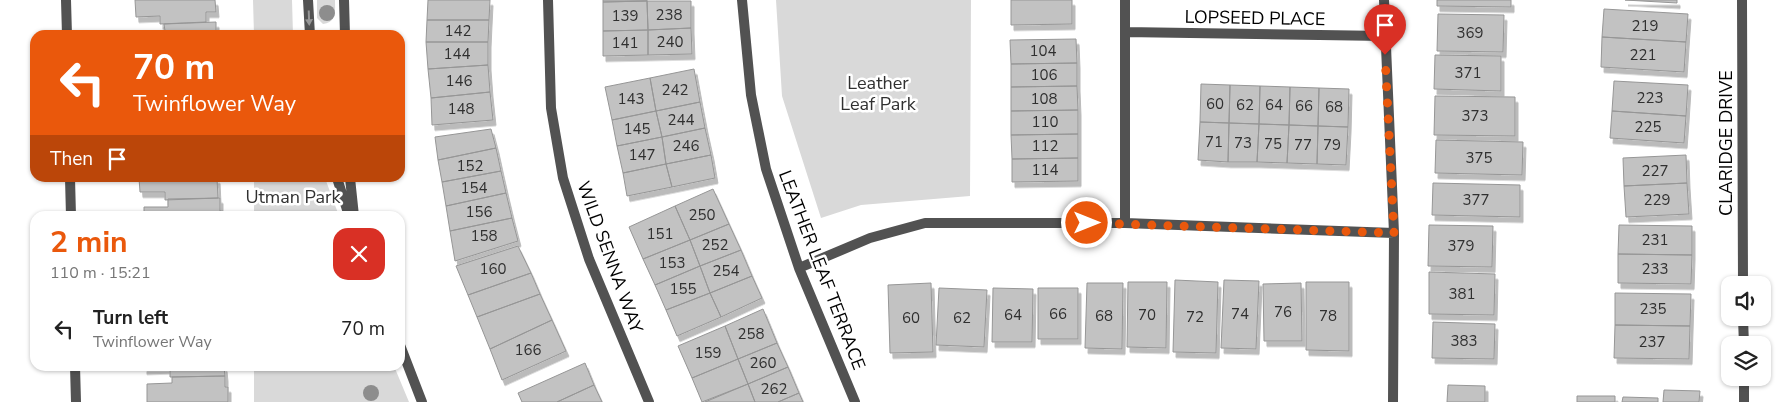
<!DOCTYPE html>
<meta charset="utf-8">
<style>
body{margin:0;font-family:"Nunito Sans",sans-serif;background:#f6f6f6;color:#222;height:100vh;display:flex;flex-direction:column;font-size:19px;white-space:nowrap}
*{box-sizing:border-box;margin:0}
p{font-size:16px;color:#767676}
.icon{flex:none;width:28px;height:28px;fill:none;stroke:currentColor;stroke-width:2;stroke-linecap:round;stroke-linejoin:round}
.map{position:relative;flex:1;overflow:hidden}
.drawer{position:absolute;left:30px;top:211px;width:375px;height:160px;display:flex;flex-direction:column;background:#fff;border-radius:15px;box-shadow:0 1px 4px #0004}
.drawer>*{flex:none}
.banner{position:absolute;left:30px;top:30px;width:375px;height:152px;border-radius:15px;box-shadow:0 1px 4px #0004;background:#ea580c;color:#fff;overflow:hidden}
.fabs{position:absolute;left:1721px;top:276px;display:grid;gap:10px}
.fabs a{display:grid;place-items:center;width:50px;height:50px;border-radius:10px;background:#fff;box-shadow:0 1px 4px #0004;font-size:25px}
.pin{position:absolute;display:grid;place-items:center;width:42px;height:42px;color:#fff;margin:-51px -21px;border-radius:50% 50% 50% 0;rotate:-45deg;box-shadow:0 0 5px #0007}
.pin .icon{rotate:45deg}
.me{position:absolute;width:55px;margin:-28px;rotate:90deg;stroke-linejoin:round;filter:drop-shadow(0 0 4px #0008)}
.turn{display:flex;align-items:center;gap:18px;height:105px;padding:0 20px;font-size:22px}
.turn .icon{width:65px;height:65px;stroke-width:2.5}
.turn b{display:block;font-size:35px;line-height:42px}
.then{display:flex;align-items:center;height:48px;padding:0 20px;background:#0003;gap:10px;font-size:19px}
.round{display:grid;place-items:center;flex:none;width:52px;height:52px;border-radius:15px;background:#f6f6f6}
.summary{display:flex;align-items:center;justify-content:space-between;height:85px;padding:0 20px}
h1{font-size:30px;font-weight:700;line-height:38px;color:#ea580c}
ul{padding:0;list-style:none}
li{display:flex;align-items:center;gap:15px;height:65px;padding:0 20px}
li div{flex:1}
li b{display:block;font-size:19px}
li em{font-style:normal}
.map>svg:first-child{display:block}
.green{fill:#d9d9d9}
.building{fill:#c2c2c2;stroke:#969696;filter:url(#shadow)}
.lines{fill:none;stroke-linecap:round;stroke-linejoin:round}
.minor{stroke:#525252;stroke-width:10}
.tertiary{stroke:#525252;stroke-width:10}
.tree{fill:#8d8d8d}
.oneway{fill:#979797}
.route{stroke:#ea580c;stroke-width:9;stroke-dasharray:0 16.2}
.labels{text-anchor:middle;stroke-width:5;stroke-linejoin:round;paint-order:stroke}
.number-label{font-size:15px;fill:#303030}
.street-label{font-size:18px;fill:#000;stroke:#fff}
.park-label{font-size:18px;fill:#303030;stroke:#fff}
</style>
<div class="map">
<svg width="1787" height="402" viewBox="0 0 1787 402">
<defs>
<filter id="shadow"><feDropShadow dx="3" dy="5.5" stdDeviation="0" flood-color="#0004"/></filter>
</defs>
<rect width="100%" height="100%" fill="#fff"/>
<path class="green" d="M253,0H292L293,35H254Z
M317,0H335C335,11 337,22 323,24L317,18Z
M776,0H971L970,196L861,205L821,218L782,96Z
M254,178H325L339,216H254Z
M254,366H394L409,402H254Z"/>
<path class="building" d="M135,0H215L216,12H206V22L160,24V16L136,17Z
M428,0H490L489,20H427Z
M603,0H647V1L603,2Z
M1011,0H1072V24L1011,25Z
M1437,0H1511V7L1437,6Z
M1625,0H1677V3Z
M647,1L648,30L603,31V2Z
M647,1H691V28L648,30Z
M1604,9L1688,14L1686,42L1602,37Z
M1438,14L1504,15L1503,52L1437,51Z
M427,20H489L488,42H426Z
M216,22V34L219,35H140V32L165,31L164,24Z
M691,28L692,54L648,55V30Z
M648,30V55L603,56V31Z
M1602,37L1686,42L1684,72L1601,67Z
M1076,39L1077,63L1011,64L1010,40Z
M426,42H488V65L428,69Z
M1435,55L1501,56V91L1434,89Z
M1077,63V86L1011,87V64Z
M488,65L490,92L431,98L428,69Z
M694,69L700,102L656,111L650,78Z
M650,78L656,111L612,120L605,87Z
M1614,81L1688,85L1686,116L1612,111Z
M1201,84L1230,85L1229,123L1200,122Z
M1230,85L1260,86L1259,124L1229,123Z
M1077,86L1078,110L1011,111V87Z
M1260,86L1290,87L1289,125L1259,124Z
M1290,87L1319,88L1318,126L1289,125Z
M1319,88L1349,89L1348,127L1318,126Z
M490,92L493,120L432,125L431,98Z
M1435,96L1515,97V136L1434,135Z
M700,102L705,128L662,137L656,111Z
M1078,110V134L1011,135V111Z
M656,111L662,137L617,146L612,120Z
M1612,111L1686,116L1684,143L1610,138Z
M1200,122L1229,123L1228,162L1198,160Z
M1229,123L1259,124L1257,162H1228Z
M1259,124L1289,125L1287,163L1257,162Z
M1289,125L1318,126L1317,164L1287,163Z
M1318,126L1348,127L1346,165L1317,164Z
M705,128L711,155L666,164L662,137Z
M491,129L496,148L438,160L435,137Z
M1078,134V158L1012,159L1011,135Z
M662,137L666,164L623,173L617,146Z
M1436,140L1523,142L1522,175L1435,173Z
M496,148L501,171L442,182L438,160Z
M711,155L715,178L672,187L666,164Z
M1686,155L1687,183L1624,186L1623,158Z
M1078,158V181L1012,182V159Z
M666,164L672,187L627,196L623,173Z
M501,171L506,193L446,206L442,182Z
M139,178H217L218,198L165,200V192H140Z
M1433,183L1520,185V217L1432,215Z
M1687,183L1689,214L1626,217L1624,186Z
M713,189L729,224L690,240L675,206Z
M506,193L512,218L450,231L446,206Z
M220,198V211H223L224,216H144V207H168V199Z
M675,206L690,240L643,259L629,227Z
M512,218L518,241L455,261L450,231Z
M729,224L741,250L700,266L690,240Z
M1429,225L1493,226L1492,267L1428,266Z
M1619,225L1692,226V255L1618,254Z
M690,240L700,266L655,285L643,259Z
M518,246L531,273L468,295L456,266Z
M741,250L752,276L710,293L700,266Z
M1618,254L1692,255L1691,284L1618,283Z
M700,266L710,293L666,310L655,285Z
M1429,272L1495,274L1494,315L1429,314Z
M531,273L540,294L477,317L468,295Z
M752,276L762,298L721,317L710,293Z
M1175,280L1218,282L1216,353L1173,352Z
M1224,280L1259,281L1256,349L1221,348Z
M1128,282H1167L1166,348L1127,347Z
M1306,282H1349V351L1306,350Z
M931,283L933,352L890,353L888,285Z
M1087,283H1123L1122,349L1085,348Z
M1301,283L1302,341H1264L1263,284Z
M939,288L987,290L984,347L936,345Z
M993,288L1033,289L1032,342H992Z
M1038,288H1078V339H1038Z
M710,293L721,317L677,336L666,310Z
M1615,293L1691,294L1690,326L1615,325Z
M540,294L552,320L490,349L477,317Z
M763,309L777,343L738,359L725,326Z
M552,320L566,351L502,380L490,349Z
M1433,322L1495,324L1494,359L1432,358Z
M1615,325L1690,326L1689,359L1614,358Z
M725,326L738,359L692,378L678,346Z
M777,343L788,367L748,384L738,359Z
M738,359L748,384L702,402L692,378Z
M585,363L594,385L557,402H522L518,393Z
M144,366H224L225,376L170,377V368L144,369Z
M788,367L799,393L778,402H755L748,384Z
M225,376V387H228V402H147V384L172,383V377Z
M748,384L755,402H705Z
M594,385L602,402H557Z
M1448,385L1485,386V402H1447Z
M1664,390L1700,391L1699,402H1663Z
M799,393L803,402H778Z
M1577,396H1615V402H1577Z
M1623,397L1658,398V402H1622Z"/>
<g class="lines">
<path class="minor" d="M66,0L67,35
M548,0L551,108L563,178L589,259L649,402
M742,0L751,95L766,169L799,268L855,402
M1384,0L1394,233L1393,402
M1125,32L1385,36
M70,178L71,216
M1125,223V0
M799,268L870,238L925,223H1125L1394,233
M75,366L76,402"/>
<path class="tertiary" d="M308,0L310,35
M344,0L345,35
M1742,0L1743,285
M337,178L349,216
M350,178L354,216
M1743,318L1744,345
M400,345L422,402
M1744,378V402"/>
</g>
<g class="tree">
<circle cx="327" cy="13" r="8"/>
<circle cx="371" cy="393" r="8"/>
</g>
<defs><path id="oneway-solid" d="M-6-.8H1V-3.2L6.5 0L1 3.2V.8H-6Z" transform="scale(1.25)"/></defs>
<use class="oneway" href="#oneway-solid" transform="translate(309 18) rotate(88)"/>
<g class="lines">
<path class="route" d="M1087,223L1394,233L1385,55"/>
</g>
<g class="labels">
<g class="number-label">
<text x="669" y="20">238</text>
<text x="625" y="21">139</text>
<text x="1645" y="31">219</text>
<text x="458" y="36">142</text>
<text x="1470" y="38">369</text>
<text x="670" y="47">240</text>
<text x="625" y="48">141</text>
<text x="1043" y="56">104</text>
<text x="457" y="59">144</text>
<text x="1643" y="60">221</text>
<text x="1468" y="78">371</text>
<text x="1044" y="80">106</text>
<text x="459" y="86">146</text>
<text x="675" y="95">242</text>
<text x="1650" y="103">223</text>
<text x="631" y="104">143</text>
<text x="1044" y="104">108</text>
<text x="1215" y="109">60</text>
<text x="1245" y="110">62</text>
<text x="1274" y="110">64</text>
<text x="1304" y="111">66</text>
<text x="1334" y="112">68</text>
<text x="461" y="114">148</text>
<text x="1475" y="121">373</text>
<text x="681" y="125">244</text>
<text x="1045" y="127">110</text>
<text x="1648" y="132">225</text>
<text x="637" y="134">145</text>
<text x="1214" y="147">71</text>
<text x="1243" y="148">73</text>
<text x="1273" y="149">75</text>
<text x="1303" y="150">77</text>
<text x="1332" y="150">79</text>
<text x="686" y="151">246</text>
<text x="1045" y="151">112</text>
<text x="642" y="160">147</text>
<text x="1479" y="163">375</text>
<text x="470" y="171">152</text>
<text x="1045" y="175">114</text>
<text x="1655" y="176">227</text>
<text x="474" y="193">154</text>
<text x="1476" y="205">377</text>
<text x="1657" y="205">229</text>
<text x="479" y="217">156</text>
<text x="702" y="220">250</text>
<text x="660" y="239">151</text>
<text x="484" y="241">158</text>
<text x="1655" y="245">231</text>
<text x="715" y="250">252</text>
<text x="1461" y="251">379</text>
<text x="672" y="268">153</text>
<text x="493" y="274">160</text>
<text x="1655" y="274">233</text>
<text x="726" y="276">254</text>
<text x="683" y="294">155</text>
<text x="1462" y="299">381</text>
<text x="1653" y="314">235</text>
<text x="1283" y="317">76</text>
<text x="1058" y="319">66</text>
<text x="1240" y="319">74</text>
<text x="1013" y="320">64</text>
<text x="1147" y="320">70</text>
<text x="1104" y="321">68</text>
<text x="1328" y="321">78</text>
<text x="1195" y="322">72</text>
<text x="911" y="323">60</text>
<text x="962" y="323">62</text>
<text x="751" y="339">258</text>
<text x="1464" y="346">383</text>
<text x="1652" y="347">237</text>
<text x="528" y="355">166</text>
<text x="708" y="358">159</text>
<text x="763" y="368">260</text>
<text x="774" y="394">262</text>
</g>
<g class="street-label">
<text transform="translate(1255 18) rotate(1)" y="6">LOPSEED PLACE</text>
<text transform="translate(1726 143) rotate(-90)" y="6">CLARIDGE DRIVE</text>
<text transform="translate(610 257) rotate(70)" y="6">WILD SENNA WAY</text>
<text transform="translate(822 270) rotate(69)" y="6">LEATHER LEAF TERRACE</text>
</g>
<g class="park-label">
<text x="878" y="89">Leather<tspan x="878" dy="21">Leaf Park</tspan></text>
<text x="293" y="203">Utman Park</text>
</g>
</g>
</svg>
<div class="fabs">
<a><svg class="icon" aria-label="sound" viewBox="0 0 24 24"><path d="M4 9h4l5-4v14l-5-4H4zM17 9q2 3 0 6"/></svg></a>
<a><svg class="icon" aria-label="layers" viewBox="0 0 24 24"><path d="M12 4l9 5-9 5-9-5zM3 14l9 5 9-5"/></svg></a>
</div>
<div class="pin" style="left:1385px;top:55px;background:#d93025"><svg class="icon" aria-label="arrive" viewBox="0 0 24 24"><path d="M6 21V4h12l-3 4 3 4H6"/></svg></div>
<svg class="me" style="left:1087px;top:223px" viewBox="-20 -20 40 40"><circle r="17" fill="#ea580c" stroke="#fff" stroke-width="3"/><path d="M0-11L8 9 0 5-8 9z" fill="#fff"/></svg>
<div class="banner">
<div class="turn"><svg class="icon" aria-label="left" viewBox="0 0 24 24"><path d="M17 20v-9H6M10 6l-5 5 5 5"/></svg><div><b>70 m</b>Twinflower Way</div></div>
<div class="then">Then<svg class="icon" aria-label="arrive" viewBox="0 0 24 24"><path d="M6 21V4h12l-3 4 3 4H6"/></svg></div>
</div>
<section class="drawer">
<div class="summary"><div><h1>2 min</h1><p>110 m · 15:21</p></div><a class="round" style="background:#d93025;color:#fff"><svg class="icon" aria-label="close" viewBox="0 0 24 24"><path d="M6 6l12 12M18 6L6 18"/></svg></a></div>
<ul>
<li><svg class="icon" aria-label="left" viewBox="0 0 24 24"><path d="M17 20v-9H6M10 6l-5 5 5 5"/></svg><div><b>Turn left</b><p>Twinflower Way</p></div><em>70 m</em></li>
</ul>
</section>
</div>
